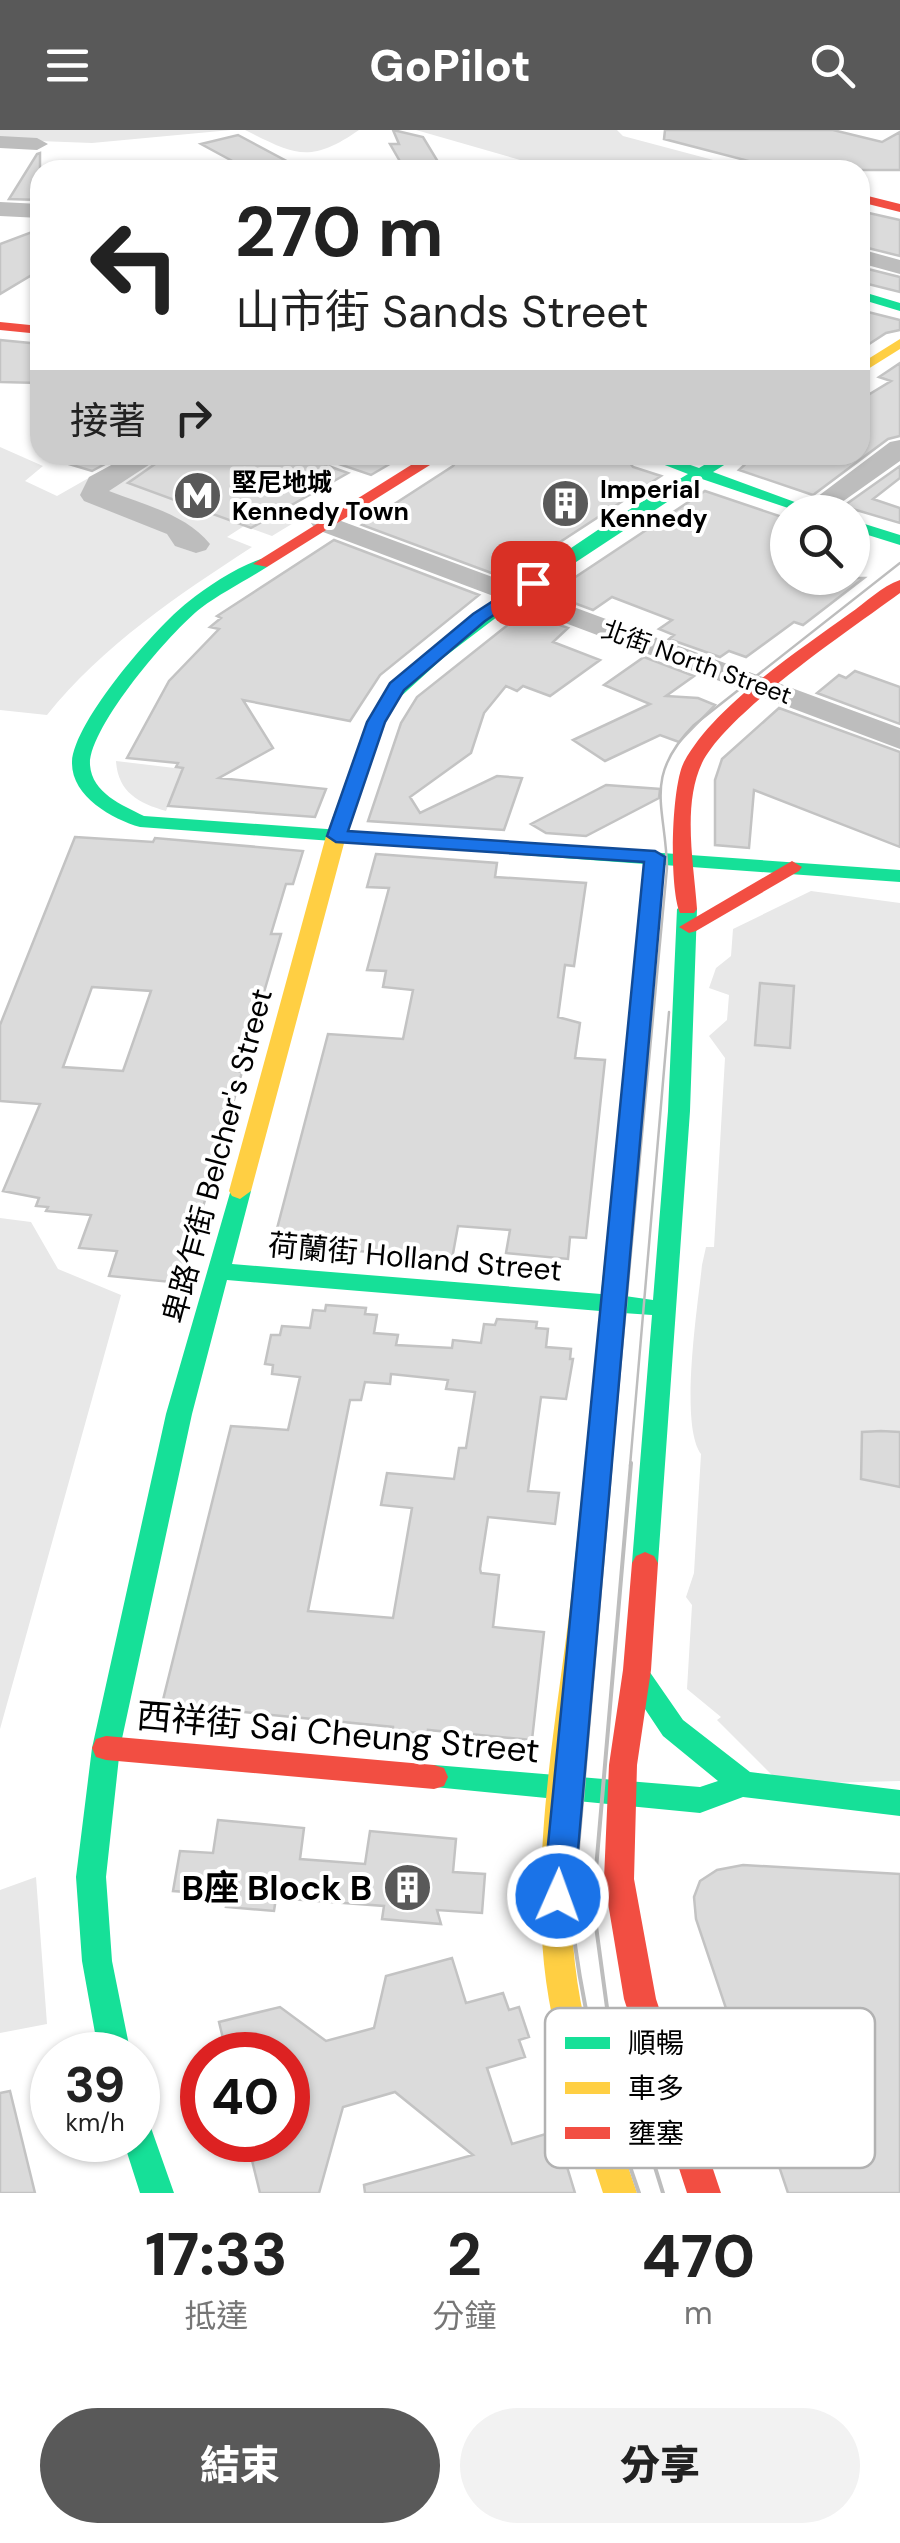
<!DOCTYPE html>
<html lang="zh-TW">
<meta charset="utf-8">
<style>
body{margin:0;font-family:"DM Sans","Noto Sans TC",sans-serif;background:#f2f2f2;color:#222;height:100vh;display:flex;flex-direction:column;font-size:38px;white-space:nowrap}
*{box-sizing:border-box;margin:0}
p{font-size:32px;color:#767676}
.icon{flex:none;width:55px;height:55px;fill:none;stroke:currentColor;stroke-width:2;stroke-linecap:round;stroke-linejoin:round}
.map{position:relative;height:2063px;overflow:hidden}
.panel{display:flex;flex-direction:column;background:#fff;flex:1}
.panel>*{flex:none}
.hud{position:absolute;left:30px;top:30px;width:840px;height:305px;border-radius:30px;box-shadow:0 2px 8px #0004;background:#fff;color:#222;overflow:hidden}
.buttons{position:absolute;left:770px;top:365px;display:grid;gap:20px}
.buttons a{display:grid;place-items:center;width:100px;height:100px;border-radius:50%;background:#fff;box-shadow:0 2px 8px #0004;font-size:50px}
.speed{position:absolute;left:30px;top:1902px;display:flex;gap:20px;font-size:50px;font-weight:700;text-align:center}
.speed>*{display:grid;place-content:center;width:130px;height:130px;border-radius:50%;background:#fff;box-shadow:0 2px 8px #0004;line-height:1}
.speed small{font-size:25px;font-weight:400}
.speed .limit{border:15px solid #d22;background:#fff;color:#111}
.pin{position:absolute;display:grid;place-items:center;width:85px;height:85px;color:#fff;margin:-42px;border-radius:20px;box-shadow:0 5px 15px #0006}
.me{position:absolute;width:110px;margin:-55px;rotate:2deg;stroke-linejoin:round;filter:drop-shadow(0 0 8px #0008)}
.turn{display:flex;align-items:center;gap:35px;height:210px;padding:0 40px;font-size:45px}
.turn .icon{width:130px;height:130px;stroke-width:2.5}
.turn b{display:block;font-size:70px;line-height:85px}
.then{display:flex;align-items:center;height:95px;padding:0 40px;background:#0003;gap:20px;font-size:38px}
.eta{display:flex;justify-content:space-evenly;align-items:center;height:170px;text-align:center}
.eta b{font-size:60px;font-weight:800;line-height:70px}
.cta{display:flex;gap:20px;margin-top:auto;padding:20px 40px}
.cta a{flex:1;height:115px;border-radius:60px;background:#595959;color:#fff;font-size:40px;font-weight:800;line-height:115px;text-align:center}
.cta a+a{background:#f2f2f2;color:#222}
header{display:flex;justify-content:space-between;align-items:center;height:130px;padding:0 40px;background:#595959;color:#fff;font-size:45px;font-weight:800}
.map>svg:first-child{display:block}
.green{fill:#e8e8e8}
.building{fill:#dbdbdb;stroke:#c3c3c3;stroke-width:2.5;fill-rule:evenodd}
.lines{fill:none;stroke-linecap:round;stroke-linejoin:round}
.street{fill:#bdbdbd;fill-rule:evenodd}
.fast{fill:#16e098;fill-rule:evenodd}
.slow{fill:#ffcf43;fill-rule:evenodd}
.jam{fill:#f24e42;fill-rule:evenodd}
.tram-far1{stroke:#bdbdbd;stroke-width:2.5}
.tram{stroke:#bdbdbd;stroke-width:4}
.route{fill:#1a73e8;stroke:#114b97;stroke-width:2.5}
.labels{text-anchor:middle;stroke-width:8;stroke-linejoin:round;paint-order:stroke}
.far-poi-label{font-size:25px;font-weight:bold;fill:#000;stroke:#fff;text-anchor:start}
.far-street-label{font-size:25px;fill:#000;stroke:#fff}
.street-label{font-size:30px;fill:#000;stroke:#fff}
.near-street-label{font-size:35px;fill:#000;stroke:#fff}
.near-poi-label{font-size:35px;font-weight:bold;fill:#000;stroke:#fff;text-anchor:end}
.key{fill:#fff;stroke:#b2b2b2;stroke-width:2.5}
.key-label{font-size:28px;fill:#000}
</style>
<header><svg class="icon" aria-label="menu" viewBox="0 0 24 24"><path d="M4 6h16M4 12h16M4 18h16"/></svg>GoPilot<svg class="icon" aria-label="search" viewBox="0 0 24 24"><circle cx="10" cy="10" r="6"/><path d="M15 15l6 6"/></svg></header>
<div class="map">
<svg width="900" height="2063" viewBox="0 0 900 2063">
<rect width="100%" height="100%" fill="#fff"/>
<path class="green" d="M0,0H231L92,13L12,10L0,7Z
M245,0H359C310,34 295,25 245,0Z
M416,0H617L623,6L717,31L701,40H555Z
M0,317L43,336L25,351L57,366L129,325H174L155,336L300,389L272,406L244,396L227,407L252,417C178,465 102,516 47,585L0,580Z
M116,631L183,639L166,681C138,673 118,662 116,631Z
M811,761L900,773V1651L781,1654L717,1590L721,1587L687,1559L692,1475L686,1467L694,1443L701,1324C679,1294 698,1175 702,1135L706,1117H714L725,928L709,906L727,890L729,865L709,858L716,838L731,826L733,799Z
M0,1088L31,1092L58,1139L121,1165L0,1599Z
M36,1747L47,1894L0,1903V1760Z"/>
<path class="building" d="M393,0L423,7L443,40H405L390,14H399Z
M665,0H833L882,12L900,2V40H783L664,9Z
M238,5L294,35L291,40H249L201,14Z
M40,23V70L9,69L37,24Z
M860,81L900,90V126L860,116Z
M40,99V140L0,164V114Z
M860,137L900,147V162L860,152Z
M860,180L900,190V200L886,203L860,220Z
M0,210L40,214V253L0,252Z
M900,233V306L888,309L813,365L739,340L755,325H860V270L891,251L879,247Z
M60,325H122L92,341L59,331Z
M168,325H298L348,343L251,398L128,353Z
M325,325H405L371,345L324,329Z
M461,325H624L633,337L661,346L505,448L362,395L453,336Z
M900,336V348L873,369L900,378V393L853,379L848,382L838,380Z
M705,361L788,389V448H864L803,495L794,492L746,527L729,521L720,527L669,509L674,505L659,499L672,490L612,467L593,480L550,464Z
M334,410L479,465L380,545L350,591L243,570L273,618L219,648L326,659L315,687L168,676L183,638L176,637L178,633L127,628L169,551L219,499L210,497L221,488L217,486Z
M524,482L568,498L553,512L600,530L550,566L523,556L517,561L506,556L484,583L471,623L410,667L420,683L497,646L522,648L504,700L368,691L401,593L417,567Z
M644,527L694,546L666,566L698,568L715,575L679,612L660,605L605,631L573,610L650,574L604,555Z
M855,541L900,557V594L817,563L839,545L846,548Z
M779,578L900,622V717L754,660L749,718L715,715V650L722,629Z
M606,655L660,659L659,668L586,706L546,703L531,694Z
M75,707L153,712L155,708L303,721L293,754H286L271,804H281L262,869H255L235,941L242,942L181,1153L109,1146L117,1121L79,1118L91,1085L46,1081L48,1077L36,1076L39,1068L3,1061L40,974L0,971V895ZM92,857L151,861L123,941L63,937Z
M376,724L497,733L495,747L586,753L574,836L565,835L558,887L580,893L575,928L605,930L586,1108L570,1107L568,1129L506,1123L510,1100L458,1096L452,1129L273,1114L328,904L403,909L413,860L383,857L386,841L367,840L389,758L367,757Z
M760,853L794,856L790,918L755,915Z
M326,1175L366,1178L365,1184L377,1185L374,1203L398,1205L396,1215L452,1218L453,1210L481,1213L484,1194L495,1195L497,1189L537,1192L536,1198L548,1199L546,1217L571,1219L570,1229H573L566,1269L541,1267L528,1361L559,1363L555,1394L488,1387L480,1439L481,1443L499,1445L493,1497L544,1502L532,1610L428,1600V1604L393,1600V1597L162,1574L231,1296L288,1300L300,1247L272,1244L273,1235L265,1234L271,1205H280L282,1196L310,1198L313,1180L325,1181ZM391,1244L448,1250L446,1259L475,1262L466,1318H459L454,1349L387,1343L381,1375L412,1378L393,1488L308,1481L350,1270H361L365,1252L390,1254Z
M881,1301L900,1302V1357L861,1349L862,1302Z
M218,1690L304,1698L300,1729L365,1734L370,1701L456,1709L453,1742L485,1744L482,1783L437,1780L441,1794L382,1789L384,1776L276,1768L274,1781L226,1777L229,1765L173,1761L180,1721L213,1723Z
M743,1735L900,1744V2063H788L696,1789L694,1767L700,1751L717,1740Z
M452,1828L466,1873L503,1863L509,1880L519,1877L529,1907L519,1910L525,1927L487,1938L512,2014L556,2001L575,2063H365L364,2055L473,2025L395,1962L343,1977L319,2063H260L247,2010H288V1925H227L219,1892L280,1877L326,1911L374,1898L386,1846Z
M10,1961L35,2063H0V1963Z"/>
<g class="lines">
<path class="street" d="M0,6L37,8L48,14L37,20L0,18Z
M327,31L335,33L336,40H295L298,35Z
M0,72L40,74V88L0,86Z
M860,119L900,130V144L860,133Z
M900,310V331L828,382H797L890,312Z
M130,325H164L109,361C145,375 187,385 210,414L206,420L196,423L175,416L167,404L84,371L80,365L89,347Z
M325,385L900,598V619L315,399L311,393L315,387Z"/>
<path class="fast" d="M860,161L900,173V181L860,169Z
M639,325H662L699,338L721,325H740L713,342L822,382H800L702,349L523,467L443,528L397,570H385L382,566L391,553C485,477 583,405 688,344Z
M852,390L900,405V415L852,400Z
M261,429L267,431V437C245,451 221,463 201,478C171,501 88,598 90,635C92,663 122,675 144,686L900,740V752L664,735L625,1166L653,1170L668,981L677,779L687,773L697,779L690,981L658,1433L654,1440L645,1444L636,1440L632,1433L652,1185L623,1183L598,1460L595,1468L585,1471L575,1468L572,1460L600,1181L227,1150L192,1284L120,1618L106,1747L112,1831L131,1925H99L82,1831L76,1747L92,1618L166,1284L232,1056L240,1053L251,1061L232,1134L601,1164L645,734L140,697C112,689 71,666 72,632C74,591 156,497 188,472C208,456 237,437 261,429Z
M637,1534L647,1538L683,1590L750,1642L900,1660V1686L743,1667L700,1683L424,1656L420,1647L424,1638L434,1635L700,1657L718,1651L663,1606L623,1546L627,1538Z
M138,1990L150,1995L174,2063H140L123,2010H138Z"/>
<path class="slow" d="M900,209V219L860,244V234Z
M391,561L400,566L385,591L346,706L251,1061L240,1069L232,1066L229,1061L326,706L367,591L385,562Z
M585,1449L595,1452L598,1460C586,1583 561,1710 575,1834C584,1913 612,1988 637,2063H603C579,1988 552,1912 544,1834C532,1710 558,1583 572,1460L575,1452Z"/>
<path class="jam" d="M860,64L900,74V82L860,72Z
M0,192L40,196V204L0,200Z
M427,325H446L267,437L253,434Z
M900,450V463C851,499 727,582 702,633C682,675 694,735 697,779L694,783H680C669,758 671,657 684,632C715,575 797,522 849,484C865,473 882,456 900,450Z
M792,731L802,737L799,741L696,801L689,803L679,797Z
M645,1422L654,1426L658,1433L651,1540L637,1635L634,1749L656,1869L721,2063H687L624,1869L604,1749L609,1635L623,1540L632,1433L636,1426Z
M106,1606L434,1635L444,1638L448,1647L444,1656L434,1659L106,1630L96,1627L92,1618L96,1609Z"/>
<path class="tram-far1" d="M611,1336L667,738C666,677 642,648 694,595L900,433
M630,1336L669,882"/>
<path class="tram" d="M611,1333L572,1789C582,1887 607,1970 639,2063
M631,1333L593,1774L608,1885L663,2063"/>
</g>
<path class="route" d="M527,449L541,453L485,491L404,560L385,592L348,701L655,721L665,727L574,1766L569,1775L558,1779L548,1775L543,1766L644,732L336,712L327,706L367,592L390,553L473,484Z"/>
<defs>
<symbol id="metro-disc" viewBox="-11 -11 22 22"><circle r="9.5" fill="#595959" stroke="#fff"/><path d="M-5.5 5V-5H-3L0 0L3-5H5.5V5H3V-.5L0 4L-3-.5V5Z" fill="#fff"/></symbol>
<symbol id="building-disc" viewBox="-11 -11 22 22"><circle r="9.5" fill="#595959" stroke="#fff"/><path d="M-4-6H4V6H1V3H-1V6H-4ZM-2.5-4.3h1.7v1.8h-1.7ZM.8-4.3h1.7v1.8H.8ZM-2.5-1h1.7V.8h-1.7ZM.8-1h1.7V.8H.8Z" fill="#fff"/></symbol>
</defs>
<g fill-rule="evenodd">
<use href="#metro-disc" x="170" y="338" width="55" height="55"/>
<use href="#building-disc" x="538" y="346" width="55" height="55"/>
<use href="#building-disc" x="380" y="1730" width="55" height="55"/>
</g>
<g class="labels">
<g class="far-poi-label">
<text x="232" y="361">堅尼地城<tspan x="232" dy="29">Kennedy Town</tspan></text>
<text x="600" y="368">Imperial<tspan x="600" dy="29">Kennedy</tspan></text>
</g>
<g class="far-street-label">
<text transform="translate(697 532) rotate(20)" y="9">北街 North Street</text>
</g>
<g class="street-label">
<text transform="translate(218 1026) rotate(-75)" y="10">卑路乍街 Belcher's Street</text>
<text transform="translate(415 1128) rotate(5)" y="10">荷蘭街 Holland Street</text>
</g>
<g class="near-street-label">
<text transform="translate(338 1603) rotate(5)" y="12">西祥街 Sai Cheung Street</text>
</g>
<g class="near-poi-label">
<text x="372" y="1770">B座 Block B</text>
</g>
</g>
<rect x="545" y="1878" width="330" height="160" rx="15" class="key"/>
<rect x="565" y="1907" width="45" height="12" fill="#16e098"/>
<rect x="565" y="1952" width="45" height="12" fill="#ffcf43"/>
<rect x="565" y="1997" width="45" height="12" fill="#f24e42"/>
<g class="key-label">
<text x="628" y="1923">順暢</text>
<text x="628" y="1968">車多</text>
<text x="628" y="2013">壅塞</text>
</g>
</svg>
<div class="buttons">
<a><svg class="icon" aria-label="search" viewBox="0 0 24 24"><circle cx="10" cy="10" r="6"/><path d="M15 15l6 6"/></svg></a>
</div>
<div class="speed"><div>39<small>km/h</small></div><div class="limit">40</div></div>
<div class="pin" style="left:533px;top:453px;background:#d93025"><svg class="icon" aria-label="arrive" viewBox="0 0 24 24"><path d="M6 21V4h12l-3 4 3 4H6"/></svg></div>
<svg class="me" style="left:558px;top:1766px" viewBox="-20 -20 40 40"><circle r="17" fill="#1a73e8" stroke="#fff" stroke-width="3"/><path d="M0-11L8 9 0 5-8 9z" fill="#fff"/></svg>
<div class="hud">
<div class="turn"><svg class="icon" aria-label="left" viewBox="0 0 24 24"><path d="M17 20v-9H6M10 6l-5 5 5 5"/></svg><div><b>270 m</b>山市街 Sands Street</div></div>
<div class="then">接著<svg class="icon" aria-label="right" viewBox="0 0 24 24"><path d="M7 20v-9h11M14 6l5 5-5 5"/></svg></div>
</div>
</div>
<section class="panel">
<div class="eta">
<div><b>17:33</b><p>抵達</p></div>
<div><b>2</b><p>分鐘</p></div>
<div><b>470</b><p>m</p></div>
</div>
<div class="cta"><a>結束</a><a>分享</a></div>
</section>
